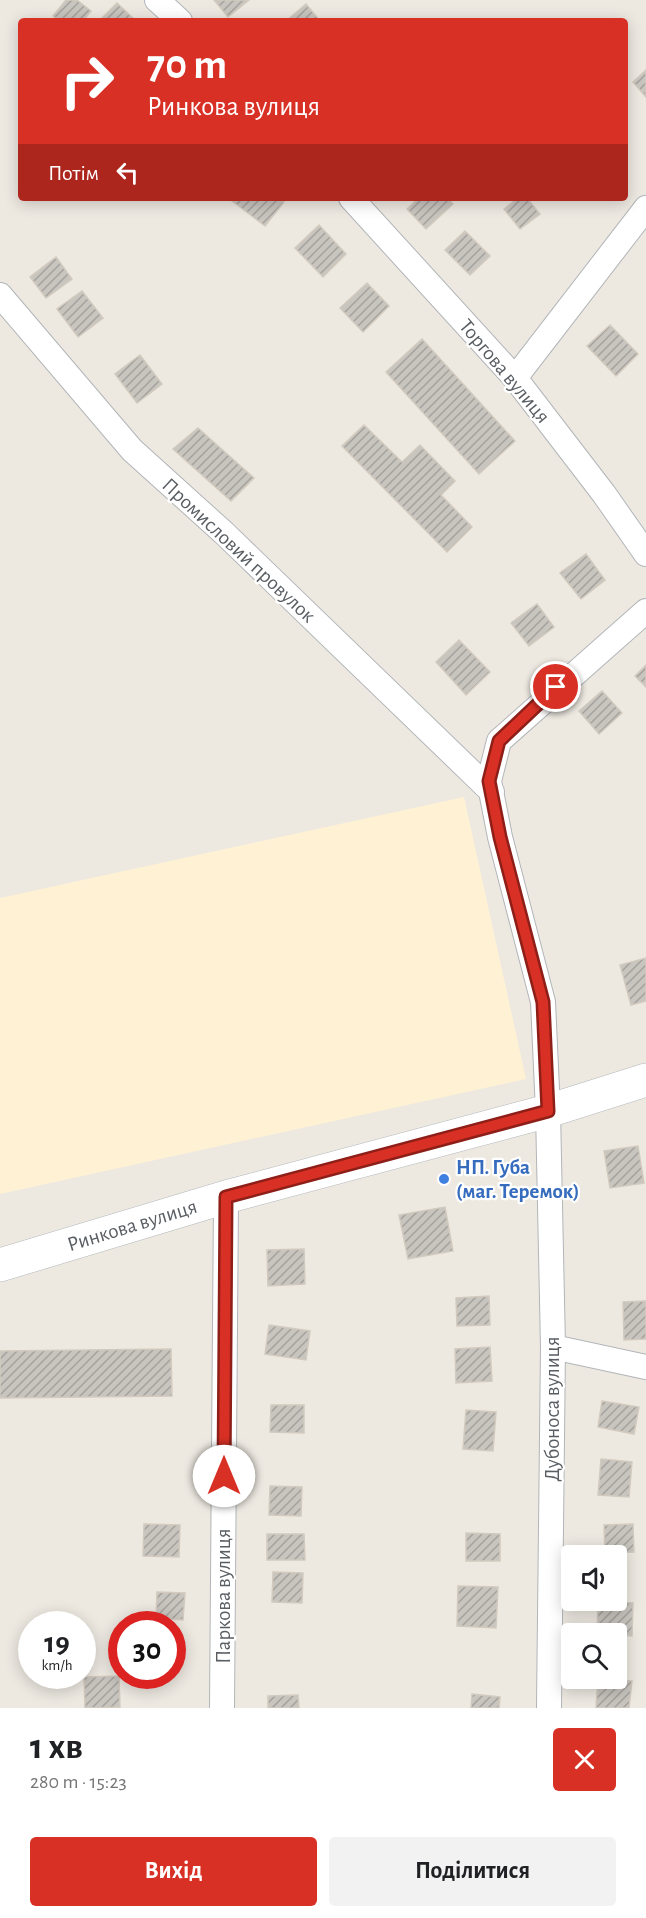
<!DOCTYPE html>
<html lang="uk">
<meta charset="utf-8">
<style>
body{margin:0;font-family:"Alegreya Sans",sans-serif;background:#f2f2f2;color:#202124;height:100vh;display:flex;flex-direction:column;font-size:22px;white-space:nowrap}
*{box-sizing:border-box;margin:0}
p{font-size:20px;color:#757577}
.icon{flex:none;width:33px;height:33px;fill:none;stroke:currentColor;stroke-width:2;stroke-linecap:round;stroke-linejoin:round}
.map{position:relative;height:1708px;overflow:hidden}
.sheet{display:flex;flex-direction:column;background:#fff;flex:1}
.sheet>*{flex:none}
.top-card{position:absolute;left:18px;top:18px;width:610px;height:183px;border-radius:6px;box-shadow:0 3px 15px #0003;background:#d93025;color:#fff;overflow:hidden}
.buttons{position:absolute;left:561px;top:1545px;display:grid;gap:12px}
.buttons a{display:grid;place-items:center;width:66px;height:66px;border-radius:6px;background:#fff;box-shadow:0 3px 15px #0003;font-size:30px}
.speed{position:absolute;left:18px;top:1611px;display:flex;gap:12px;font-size:30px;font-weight:700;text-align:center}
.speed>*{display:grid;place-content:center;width:78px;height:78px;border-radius:50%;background:#fff;box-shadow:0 3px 15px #0003;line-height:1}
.speed small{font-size:15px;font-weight:400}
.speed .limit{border:9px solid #d22;background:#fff;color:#111}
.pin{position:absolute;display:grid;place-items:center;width:51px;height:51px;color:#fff;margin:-26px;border:3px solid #fff;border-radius:50%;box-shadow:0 2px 6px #0007}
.me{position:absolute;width:66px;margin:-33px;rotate:0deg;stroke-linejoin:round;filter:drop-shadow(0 0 4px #0008)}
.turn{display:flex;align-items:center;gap:21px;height:126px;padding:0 30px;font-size:27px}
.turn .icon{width:78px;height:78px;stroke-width:2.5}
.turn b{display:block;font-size:42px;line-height:51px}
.then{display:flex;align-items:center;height:57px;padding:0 30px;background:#0003;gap:12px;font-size:22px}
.round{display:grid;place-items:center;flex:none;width:63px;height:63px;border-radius:6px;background:#f2f2f2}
.overview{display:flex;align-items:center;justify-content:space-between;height:102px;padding:0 30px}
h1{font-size:36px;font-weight:600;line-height:45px}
.action{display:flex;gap:12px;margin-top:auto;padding:12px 30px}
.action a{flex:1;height:69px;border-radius:6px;background:#d93025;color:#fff;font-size:24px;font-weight:600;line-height:69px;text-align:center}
.action a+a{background:#f2f2f2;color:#202124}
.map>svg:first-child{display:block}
.commercial{fill:#fff1d4}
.building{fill:url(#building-hatch);stroke:#d2cabf;stroke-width:1.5}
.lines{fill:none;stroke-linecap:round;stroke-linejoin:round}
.minor-casing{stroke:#b2b5b9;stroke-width:26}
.secondary-casing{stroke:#b3b7bc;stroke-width:34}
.minor{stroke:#fff;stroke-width:24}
.secondary{stroke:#fff;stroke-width:33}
.route-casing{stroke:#8d1f18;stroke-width:15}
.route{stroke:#d93025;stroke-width:10}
.shop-dot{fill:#3f7fe0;stroke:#fff;stroke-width:2}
.labels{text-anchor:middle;stroke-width:4.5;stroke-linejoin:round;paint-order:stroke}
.street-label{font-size:21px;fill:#595e63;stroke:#fff}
.shop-label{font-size:21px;font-weight:bold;fill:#366cbe;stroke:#fff;text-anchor:start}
</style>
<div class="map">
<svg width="646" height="1708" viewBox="0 0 646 1708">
<defs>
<pattern id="building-hatch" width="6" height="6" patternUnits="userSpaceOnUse" patternTransform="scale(1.5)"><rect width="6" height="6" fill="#c8c4be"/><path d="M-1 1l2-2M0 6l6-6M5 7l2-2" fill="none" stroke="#a5a29e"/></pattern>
</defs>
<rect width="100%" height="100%" fill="#ede9e1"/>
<path class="commercial" d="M464,797L526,1079L0,1194V898Z"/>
<path class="building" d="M66,0H77L91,11L83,21H59L53,16Z
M214,0H249L228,17Z
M117,3L136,21H99Z
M306,4L320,21H286Z
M646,70V97L633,82Z
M235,198H278L284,202L265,226L232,201Z
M419,198H448L453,204L426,229L407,209Z
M518,198H527L540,214L520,229L504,209Z
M319,225L346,254L323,277L295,248Z
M465,231L490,256L470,275L445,250Z
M56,257L72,279L46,298L30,277Z
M367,283L389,306L363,332L340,308Z
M82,291L103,318L78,337L57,309Z
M610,325L638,354L616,376L587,346Z
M422,339L515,441L479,474L386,372Z
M140,355L162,384L137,403L115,374Z
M364,425L402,462L420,445L455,481L441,495L472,527L447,552L342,446Z
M198,428L254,478L231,501L173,449Z
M586,554L605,580L581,599L560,573Z
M537,604L554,627L529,646L511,623Z
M459,640L490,672L466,695L436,662Z
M646,665V687L635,676Z
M602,691L622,713L599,734L579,711Z
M646,958V1001L631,1005L620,965Z
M638,1146L644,1183L610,1188L604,1151Z
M445,1207L453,1251L408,1259L399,1215Z
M304,1249L305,1284L268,1286L267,1250Z
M489,1296L490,1325L457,1326L456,1298Z
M646,1301V1339L624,1340L623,1302Z
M269,1325L310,1331L306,1360L265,1354Z
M490,1347L492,1381L456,1383L455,1349Z
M171,1349L172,1396L0,1398V1351Z
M602,1401L639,1407L634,1434L598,1427Z
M271,1405H304V1433L270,1432Z
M466,1410L496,1412L493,1451L463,1449Z
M601,1459L632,1462L629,1497L598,1495Z
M270,1486L302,1487L301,1516L269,1515Z
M144,1524L180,1525L179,1557L143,1556Z
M633,1524L634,1552L605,1553L604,1525Z
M466,1533L500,1534V1561H466Z
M267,1534H304L305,1560H267Z
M273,1572L303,1573L302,1603L272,1602Z
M458,1586L498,1587L496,1628L457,1626Z
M157,1592L185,1593L183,1620L156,1618Z
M598,1601L633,1603L632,1636L597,1634Z
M119,1676L120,1707L85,1708L84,1677Z
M598,1678L632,1681L629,1708H596Z
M472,1694L500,1697L499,1708H471Z
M298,1695L299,1708H268V1696Z"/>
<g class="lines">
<defs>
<path id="minor" d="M157,0L180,21
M351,198L515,378L604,494L646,554
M0,295L132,450L224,533L492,792
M515,378L646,208
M553,1347L646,1367
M222,1708L226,1197
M549,1708L553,1347L548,1111L543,1002L500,837L489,781L499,741L646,611"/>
<path id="secondary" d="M0,1265L226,1197L548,1111L646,1080"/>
</defs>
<use href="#minor" class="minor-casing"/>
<use href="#secondary" class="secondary-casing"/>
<use href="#minor" class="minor"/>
<use href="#secondary" class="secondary"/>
</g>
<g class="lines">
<defs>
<path id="route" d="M224,1476L226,1197L548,1111L543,1002L500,837L489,781L499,741L556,687"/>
</defs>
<use href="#route" class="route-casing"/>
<use href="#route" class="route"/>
</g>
<circle class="shop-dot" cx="444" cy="1179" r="6"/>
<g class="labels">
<g class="street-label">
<text transform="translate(505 371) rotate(50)" y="7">Торгова вулиця</text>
<text transform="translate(239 550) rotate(43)" y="7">Промисловий провулок</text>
<text transform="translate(132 1225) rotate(-17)" y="7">Ринкова вулиця</text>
<text transform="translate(552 1409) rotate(-90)" y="7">Дубоноса вулиця</text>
<text transform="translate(223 1596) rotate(-90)" y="7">Паркова вулиця</text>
</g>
<g class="shop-label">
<text x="456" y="1174">НП. Губа<tspan x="456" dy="24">(маг. Теремок)</tspan></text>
</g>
</g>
</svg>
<div class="buttons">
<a><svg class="icon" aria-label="sound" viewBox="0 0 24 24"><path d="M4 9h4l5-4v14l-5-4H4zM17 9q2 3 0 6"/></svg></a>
<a><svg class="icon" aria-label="search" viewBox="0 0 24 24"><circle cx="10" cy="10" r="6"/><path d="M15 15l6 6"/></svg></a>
</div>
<div class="speed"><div>19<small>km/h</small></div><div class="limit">30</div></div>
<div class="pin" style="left:556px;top:687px;background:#d93025"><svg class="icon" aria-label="arrive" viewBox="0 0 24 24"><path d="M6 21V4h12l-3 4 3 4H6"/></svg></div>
<svg class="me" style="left:224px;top:1476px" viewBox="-20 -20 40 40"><circle r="19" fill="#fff"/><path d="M0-13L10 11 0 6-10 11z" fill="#d93025"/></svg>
<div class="top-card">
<div class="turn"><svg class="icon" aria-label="right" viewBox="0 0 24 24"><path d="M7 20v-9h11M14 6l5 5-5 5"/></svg><div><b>70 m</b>Ринкова вулиця</div></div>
<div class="then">Потім<svg class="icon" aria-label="left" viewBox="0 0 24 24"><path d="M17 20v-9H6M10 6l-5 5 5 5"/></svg></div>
</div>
</div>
<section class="sheet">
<div class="overview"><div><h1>1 хв</h1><p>280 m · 15:23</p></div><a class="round" style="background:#d93025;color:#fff"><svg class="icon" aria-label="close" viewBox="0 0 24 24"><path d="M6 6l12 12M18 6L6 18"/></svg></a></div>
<div class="action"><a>Вихід</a><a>Поділитися</a></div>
</section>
